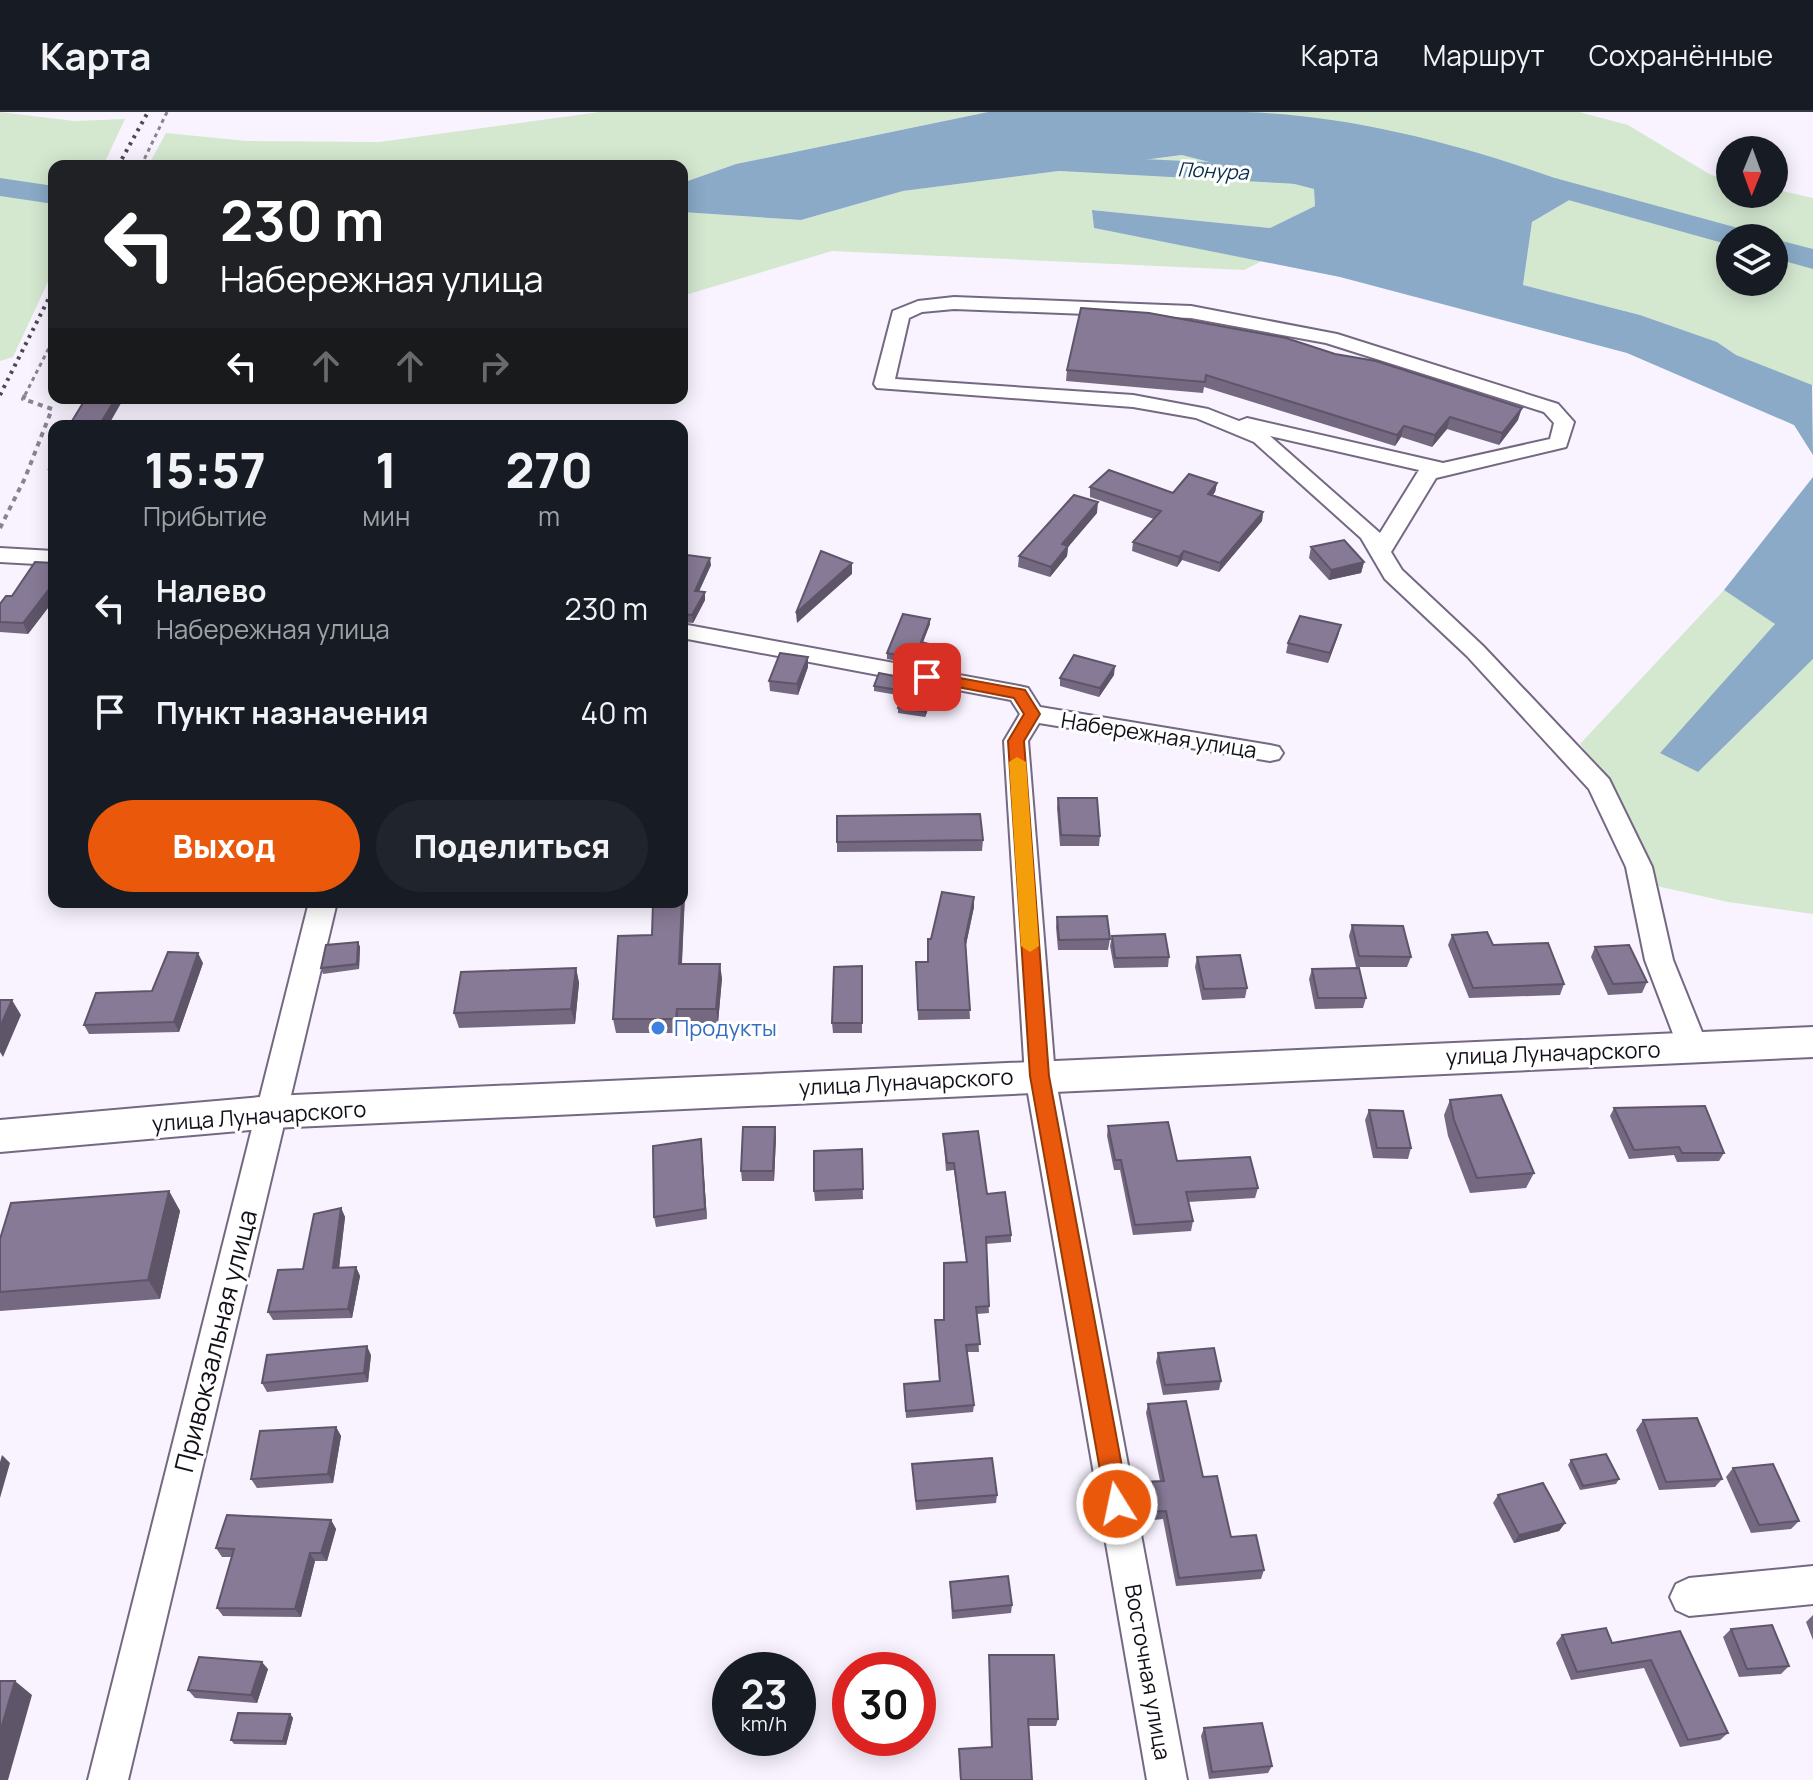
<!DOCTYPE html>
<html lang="ru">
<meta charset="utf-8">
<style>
body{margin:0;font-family:Manrope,sans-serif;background:#20242c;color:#f1f3f6;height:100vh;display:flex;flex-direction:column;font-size:30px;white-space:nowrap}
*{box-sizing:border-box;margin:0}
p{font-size:26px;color:#9ea1a6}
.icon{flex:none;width:44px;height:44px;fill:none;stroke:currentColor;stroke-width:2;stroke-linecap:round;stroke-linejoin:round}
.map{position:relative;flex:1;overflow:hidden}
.panel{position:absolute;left:48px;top:308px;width:640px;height:488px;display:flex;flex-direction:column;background:#171b24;border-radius:16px;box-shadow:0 4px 20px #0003}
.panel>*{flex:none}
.banner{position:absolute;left:48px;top:48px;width:640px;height:244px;border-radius:16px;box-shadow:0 4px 20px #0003;background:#202124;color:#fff;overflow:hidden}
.needle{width:52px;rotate:181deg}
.tools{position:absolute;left:1716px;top:24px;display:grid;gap:16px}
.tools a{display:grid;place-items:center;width:72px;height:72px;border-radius:50%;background:#171b24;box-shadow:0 4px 20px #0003;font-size:40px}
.speed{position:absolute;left:712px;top:1540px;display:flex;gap:16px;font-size:40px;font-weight:700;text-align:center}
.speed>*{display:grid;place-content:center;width:104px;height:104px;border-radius:50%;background:#171b24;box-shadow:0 4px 20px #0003;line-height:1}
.speed small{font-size:20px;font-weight:400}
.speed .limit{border:12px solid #d22;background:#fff;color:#111}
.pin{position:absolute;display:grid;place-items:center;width:68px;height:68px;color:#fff;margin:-34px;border-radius:16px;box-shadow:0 4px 12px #0006}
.me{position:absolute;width:88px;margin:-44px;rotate:350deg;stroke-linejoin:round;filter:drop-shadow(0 0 6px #0008)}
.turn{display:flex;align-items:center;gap:28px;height:168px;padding:0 40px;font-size:36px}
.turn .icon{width:104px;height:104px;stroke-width:2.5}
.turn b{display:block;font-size:56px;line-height:68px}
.lanes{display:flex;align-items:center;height:76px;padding:0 40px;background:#0003;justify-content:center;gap:40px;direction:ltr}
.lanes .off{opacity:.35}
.eta{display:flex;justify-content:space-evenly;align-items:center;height:136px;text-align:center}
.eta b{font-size:48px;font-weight:800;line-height:56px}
.cta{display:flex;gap:16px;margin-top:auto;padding:16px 40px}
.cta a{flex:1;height:92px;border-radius:48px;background:#ea580c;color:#fff;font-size:32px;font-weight:800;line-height:92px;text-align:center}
.cta a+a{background:#20242c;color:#f1f3f6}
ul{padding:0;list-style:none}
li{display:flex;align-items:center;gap:24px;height:104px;padding:0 40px}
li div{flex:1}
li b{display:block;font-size:30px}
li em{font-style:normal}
header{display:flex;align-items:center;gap:48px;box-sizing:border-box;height:112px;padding:0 40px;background:#171b24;border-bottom:2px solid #363941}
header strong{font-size:38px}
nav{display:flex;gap:44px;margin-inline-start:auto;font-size:28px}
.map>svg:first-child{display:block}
.green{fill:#d4e8d0;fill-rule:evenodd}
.water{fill:#8aaac7}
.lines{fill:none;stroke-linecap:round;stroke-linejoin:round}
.river{fill:#8aaac7;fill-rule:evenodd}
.minor-casing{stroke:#756882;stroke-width:4}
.major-casing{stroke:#756882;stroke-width:4}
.path-far1{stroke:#89848f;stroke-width:3;stroke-dasharray:4 4;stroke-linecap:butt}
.path{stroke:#89848f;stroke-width:4;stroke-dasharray:5 5;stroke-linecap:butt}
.minor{fill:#fff;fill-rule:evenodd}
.major{fill:#fff;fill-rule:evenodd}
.rail{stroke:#4b4650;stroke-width:4;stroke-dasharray:3 5;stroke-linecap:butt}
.wall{fill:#746981}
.shaded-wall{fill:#5e5569}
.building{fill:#877a96;stroke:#5e5569;stroke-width:2}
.route{fill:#ea580c;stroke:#983908;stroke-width:2}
.slow{fill:#f59e0b}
.shop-dot{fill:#3f7fe0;stroke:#fff;stroke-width:3}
.labels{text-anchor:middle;stroke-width:6;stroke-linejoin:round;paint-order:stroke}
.far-water-label{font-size:20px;font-style:italic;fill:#062d4a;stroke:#fff}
.street-label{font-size:22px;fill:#140f19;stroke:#fff}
.shop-label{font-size:22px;fill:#366cbe;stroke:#fff;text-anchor:start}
.near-street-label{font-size:26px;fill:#140f19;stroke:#fff}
</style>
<header>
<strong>Карта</strong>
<nav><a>Карта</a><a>Маршрут</a><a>Сохранённые</a></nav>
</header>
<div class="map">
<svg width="1813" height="1668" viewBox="0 0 1813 1668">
<rect width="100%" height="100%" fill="#f8f3ff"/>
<path class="green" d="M0,0L74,9L125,7L103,54H54V157L13,245L0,249Z
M600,0H988L736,52L682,71V54H148L166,21L247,29L379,30Z
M1247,0H1579L1628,13L1711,63L1730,67V82H1774V77L1813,86V274L1736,243L1717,230L1640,203L1523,173L1532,110L1571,87L1419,26L1357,13ZM1730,126H1774V170H1730Z
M1183,43L1314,77L1315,94L1270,116L1093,98L1094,116L1262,149L1244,158L832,139L682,184V100L801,108L903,79Z
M1724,478L1775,511L1698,659L1813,547V802L1728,790L1657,774L1609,668L1580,632Z"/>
<path class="water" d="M988,0C1074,0 1160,0 1245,0C1356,4 1467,34 1571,72V87L1532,110L1523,173L1640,203L1717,230L1736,243L1812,273L1813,343L1794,313L1627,241L1340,165L1094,116L1092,98L1270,116L1315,94L1314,77L1182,43L903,79L801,108L682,100V71L736,52Z
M1813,365V547L1698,660L1660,641L1775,512L1724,478Z"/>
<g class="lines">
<path class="river" d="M1034,42L1318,55L1328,58L1333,64L1328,70L1318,73L1024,57L1019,51L1024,45Z
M1506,64L1555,66L1749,119L1754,126H1730V133L1554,84L1495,79L1491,73L1495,67Z
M0,66L54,74V92L0,84Z
M1774,127L1813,137V157L1774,146Z"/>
<defs>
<path id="minor" d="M954,185L1191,194L1337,222L1558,292L1574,310L1566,335L1436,366L1391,440L1402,458L1483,534L1609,667L1652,755L1673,848L1708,935L1703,943L1693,947L1683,943L1678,935L1645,848L1626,755L1589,677L1467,544L1385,467L1361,426L1254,330L1196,306L1133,295L877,276L874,272L893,199L918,189ZM954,197L1191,206L1326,231L1544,300L1554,311L1550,327L1443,351L1247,306L1239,309L1208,297L1133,283L895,267L909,206L922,200ZM1270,324L1419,358L1380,421Z
M0,436L54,439V453L0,450Z
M682,512L1019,574L1028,576L1040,595L1270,633L1279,635L1283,641L1279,647L1270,649L1039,611L1028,629L1055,964L1187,1668H1147L1025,964L1004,629L1020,602L1011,588L682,526Z
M309,790H337L128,1668H88Z
M1813,1454V1492L1689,1504L1676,1498L1670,1485L1676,1472L1689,1466Z"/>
<path id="major" d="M1813,915V945L272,1016L0,1040V1008L272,984Z"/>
</defs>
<use href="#minor" class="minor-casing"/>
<use href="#major" class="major-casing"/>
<path class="path-far1" d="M141,54L167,0
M25,283L54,226"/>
<path class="path" d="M0,416L25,366L52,297L23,287L26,281"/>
<use href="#minor" class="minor"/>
<use href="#major" class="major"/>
<path class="rail" d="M118,54L148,0
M0,283L54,176"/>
</g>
<path class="wall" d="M1081,196L1518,308L1499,333L1447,317L1432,335L1401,325L1395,334L1204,275L1203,281L1066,269L1067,258Z
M54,350V366H53L49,357Z
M1217,371L1215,380L1213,383L1263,400L1262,409L1219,460L1182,448L1177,455L1132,439L1133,430L1154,407L1090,385V375L1173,381Z
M1097,401L1068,435L1067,444L1050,465L1018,455L1019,444Z
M1311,435L1364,450L1361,461L1329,468L1309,446Z
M54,451V488L28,522L0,520V492L12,484Z
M682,453H711L699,479L705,488L693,511L682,510Z
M930,507V512L923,530L948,542L943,557L887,547V541Z
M1341,513L1338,524L1328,551L1286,541L1288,531Z
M808,545V555L798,583L770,579L769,569Z
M1114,563L1099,585L1060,574V566Z
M874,574L936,577L925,605L898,601V596L903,584L874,579Z
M1058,686L1100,724L1099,734H1060L1057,696Z
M837,704L983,728L982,739L837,740Z
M686,759L682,852L722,866L718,911H679V921H616L613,907L652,823Z
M974,785V795L966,833L970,907L918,908L916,850H928L931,827Z
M1057,805L1110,827L1108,838H1058L1056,815Z
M1352,813L1411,845L1407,855H1356L1349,824Z
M1452,823L1493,833L1564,872L1560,883L1469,886L1448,833Z
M1112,824L1169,845L1168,855L1114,856L1110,834Z
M358,830L360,835L359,857L323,862L321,856Z
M1595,835L1647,870L1642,881L1608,883L1591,845Z
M1197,845L1247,876L1245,886L1202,888L1195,855Z
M203,851L179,920L89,922L84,913L152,879Z
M862,854V921H833L832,911Z
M576,856L579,871L575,912L459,916L454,901Z
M1312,857L1366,886L1363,896L1315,897L1309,867Z
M1450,988L1534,1061L1526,1076L1470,1081L1448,1024L1444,1003Z
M1614,996L1724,1041L1719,1049L1677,1050L1674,1043L1629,1047L1610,1004Z
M1369,998L1411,1036L1408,1047L1373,1046L1365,1008Z
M1108,1014L1177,1049L1258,1076L1255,1086L1188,1090L1193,1109L1191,1119L1133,1123L1120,1058H1114L1107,1024Z
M775,1015L776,1025L774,1069H742L741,1059Z
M943,1022L987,1082L1011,1123V1130L986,1132L989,1201L977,1202L979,1240H967L974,1293L973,1300L906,1306L904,1272L939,1269L935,1208H944L966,1150L954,1058L946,1059Z
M701,1027L707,1107L656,1115L654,1105Z
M862,1037L863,1087L815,1089L814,1079Z
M169,1079L180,1099L160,1187L0,1199V1127Z
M341,1096L345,1105L339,1156L356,1155L360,1164L352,1206L273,1208L268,1200L303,1157Z
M1158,1241L1221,1269L1219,1278L1163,1283L1156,1250Z
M371,1243L368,1270L267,1280L262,1271Z
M1148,1292L1203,1365L1231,1425L1264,1458L1261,1467L1176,1474L1163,1407L1145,1409L1140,1379L1142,1370L1160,1369L1146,1301Z
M1643,1308L1722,1367L1715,1375L1659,1378L1636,1318Z
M336,1315L341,1324L333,1371L257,1376L251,1367Z
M1571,1348L1619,1367L1616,1372L1580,1378L1568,1353Z
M912,1352L997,1383L996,1391L916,1398Z
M1733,1356L1799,1409L1791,1417L1751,1421L1726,1365Z
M1498,1383L1565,1411L1559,1419L1514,1431L1493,1391Z
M331,1408L336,1417L327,1449H315L301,1505L223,1504L217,1496L232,1445H222L216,1436Z
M950,1470L1012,1493L1011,1501L952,1507Z
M1813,1503V1528L1806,1510Z
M1731,1517L1789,1554L1781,1562L1739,1565L1723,1525Z
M1680,1519L1728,1621L1720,1628L1680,1635L1644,1556L1571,1568L1556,1531L1562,1523L1612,1531Z
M989,1543L1058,1607L1056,1614H1028L1032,1668H960L959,1637L991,1635Z
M268,1557L257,1591L195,1586L188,1578Z
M290,1602L293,1606L286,1633L234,1632L231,1628Z
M1204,1616L1272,1654L1268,1661L1209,1667L1201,1624Z
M859,1626H912V1635L860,1638Z"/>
<path class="shaded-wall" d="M116,286H124L108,314H101L100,312Z
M1522,296L1518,308L1499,333L1502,321Z
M1450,305L1447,317L1432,335L1435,323Z
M1404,314L1401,325L1395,334L1397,323Z
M1217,371L1215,380L1206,391L1208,382Z
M1098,390L1097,401L1068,435L1067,444L1050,465L1051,455L1062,432Z
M1263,400L1262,409L1219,460L1220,451Z
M1184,439L1182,448L1177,455L1179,445Z
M710,446L711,453L696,486L695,479Z
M1364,450L1361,461L1329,468L1331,458Z
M852,451V462L797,511L796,501Z
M50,476L54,488L28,522L23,511Z
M705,480V488L693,511L692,503Z
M930,507V512L921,535V530Z
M1341,513L1338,524L1328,551L1330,541Z
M808,545V555L798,583L797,572Z
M1115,554L1114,563L1099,585L1100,576Z
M936,572V577L925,605V600Z
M684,744L686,759L681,866L679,852Z
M974,785V795L965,837V827Z
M358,830L360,835L359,857L357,852Z
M198,841L203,851L179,920L174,910Z
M720,852L722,866L718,911L716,897Z
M576,856L579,871L575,912L571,897Z
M12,888L21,903L3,945L0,940V915Z
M677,897L679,911V921L676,907Z
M775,1015L776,1025L774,1069L773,1059Z
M701,1027L702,1037L707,1107L705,1097Z
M169,1079L180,1099L160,1187L148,1168Z
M341,1096L345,1105L338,1165L333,1156Z
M356,1155L360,1164L352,1206L348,1197Z
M367,1234L371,1243L368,1270L364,1261Z
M336,1315L341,1324L333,1371L328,1362Z
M2,1343L10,1351L0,1386V1350Z
M331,1408L336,1417L327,1449L321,1441Z
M1565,1411L1559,1419L1514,1431L1519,1423Z
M310,1441L315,1449L301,1505L295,1497Z
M262,1550L268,1557L257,1591L251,1583Z
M15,1569L32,1583L8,1668H0V1620Z
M290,1602L293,1606L286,1633L283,1629Z"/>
<path class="building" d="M1081,196L1149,201L1286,226L1335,242L1376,249L1522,296L1502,321L1450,305L1435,323L1404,314L1397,323L1206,263L1205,270L1067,258Z
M86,286H116L100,312H105L104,314H69Z
M54,350V358L49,357Z
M1109,358L1173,381L1189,362L1217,371L1208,382L1263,400L1220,451L1184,439L1179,445L1133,430L1161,399L1090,375Z
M1074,383L1098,390L1062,432L1068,434L1051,455L1019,444Z
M1344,428L1364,450L1331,458L1311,435Z
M821,439L852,451L796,501Z
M687,443L710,446L695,479L705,480L692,503L682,502V453Z
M35,450L54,451V476H50L23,511L0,510V492L6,484H12Z
M903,502L930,507L921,530L949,537L943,552L887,541Z
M1300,504L1341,513L1330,541L1288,531Z
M780,541L808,545L797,572L769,569Z
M1074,543L1115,554L1100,576L1060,566Z
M879,561L936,572L925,600L898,596L904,579L874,574Z
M1058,686H1097L1100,724L1061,723Z
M980,702L983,728L837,730V704Z
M682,744H684L682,785Z
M942,780L974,785L965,827L970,898H918L916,850H928V827H931Z
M653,790H682L679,852H720L716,897H677L676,907H613L618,824L652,823Z
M1107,804L1110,827L1059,828L1057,805Z
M1352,813L1403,814L1411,845L1359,844Z
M1487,820L1493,833L1548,831L1564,872L1473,876L1452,823Z
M1165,822L1169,845L1115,846L1112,824Z
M358,830L357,852L321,856L326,833Z
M1629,833L1647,870L1613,872L1595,835Z
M168,840L198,841L174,910L84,913L96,881L152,879Z
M1240,843L1247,876L1204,877L1197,845Z
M862,854V911H832L834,855Z
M576,856L571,897L454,901L461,860Z
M1359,856L1366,886H1318L1312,857Z
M0,888H12L0,915Z
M1501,983L1534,1061L1477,1066L1454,1008L1450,988Z
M1705,994L1724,1041H1682L1679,1035L1634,1038L1614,996Z
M1369,998L1403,999L1411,1036H1377Z
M1168,1010L1177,1049L1250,1045L1258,1076L1186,1080L1193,1109L1135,1113L1121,1048H1115L1108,1014Z
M743,1015H775L773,1059H741Z
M978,1019L987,1082L1005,1080L1011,1123L986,1125L989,1194L976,1195L980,1232L966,1233L974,1293L906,1299L904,1272L940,1269L935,1208H944V1151L967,1150L954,1051H947L943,1022Z
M701,1027L705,1097L654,1105L653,1034Z
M862,1037L863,1077L814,1079V1039Z
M169,1079L148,1168L0,1180V1127L11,1091Z
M341,1096L333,1156L356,1155L348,1197L268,1200L278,1158L303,1157L314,1102Z
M367,1234L364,1261L262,1271L267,1243Z
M1214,1236L1221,1269L1165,1273L1158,1241Z
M1186,1289L1203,1365L1217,1364L1231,1425L1256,1423L1264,1458L1179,1466L1166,1399L1147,1400L1142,1370L1164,1369L1148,1292Z
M1697,1306L1722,1367L1666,1370L1643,1308Z
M336,1315L328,1362L251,1367L260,1319Z
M1606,1342L1619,1367L1583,1374L1571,1348Z
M992,1346L997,1383L916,1389L912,1352Z
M1773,1352L1799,1409L1759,1413L1733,1356Z
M1543,1371L1565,1411L1519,1423L1498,1383Z
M227,1403L331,1408L321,1441H310L295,1497L217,1496L234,1437L216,1436Z
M1008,1464L1012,1493L953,1499L950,1470Z
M1772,1513L1789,1554L1747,1557L1731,1517Z
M1606,1516L1612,1531L1680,1519L1728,1621L1688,1628L1651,1548L1577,1560L1562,1523Z
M989,1543H1054L1058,1607H1028L1032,1668H961L959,1637L992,1635Z
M199,1545L262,1550L251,1583L188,1578Z
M0,1569H15L0,1620Z
M238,1601L290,1602L283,1629L231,1628Z
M1262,1611L1272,1654L1212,1660L1204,1616Z
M859,1626H912V1628L859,1631Z"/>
<path class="route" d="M927,560L1025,578L1040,602L1024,629L1049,964L1129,1392L1126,1400L1117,1404L1109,1400L1106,1392L1030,964L1008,629L1024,602L1014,586L922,568L920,565Z"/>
<path class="slow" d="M1017,645L1026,650L1039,834L1030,840L1021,834L1009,650Z"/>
<circle class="shop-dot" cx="658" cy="916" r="8"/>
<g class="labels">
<g class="far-water-label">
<text transform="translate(1213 59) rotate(3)" y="7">Понура</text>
</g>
<g class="street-label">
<text transform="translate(1159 623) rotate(9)" y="8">Набережная улица</text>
<text transform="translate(1553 941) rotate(-2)" y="8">улица Луначарского</text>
<text transform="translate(906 970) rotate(-3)" y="8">улица Луначарского</text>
<text transform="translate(259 1004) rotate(-4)" y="8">улица Луначарского</text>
<text transform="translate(1148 1560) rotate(80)" y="8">Восточная улица</text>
</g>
<g class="shop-label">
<text x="674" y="924">Продукты</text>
</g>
<g class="near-street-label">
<text transform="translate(216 1229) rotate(-76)" y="9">Привокзальная улица</text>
</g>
</g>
</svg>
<div class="tools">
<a><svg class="needle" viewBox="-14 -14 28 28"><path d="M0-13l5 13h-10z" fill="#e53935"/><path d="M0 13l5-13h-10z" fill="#9ea1a6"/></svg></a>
<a><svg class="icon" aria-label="layers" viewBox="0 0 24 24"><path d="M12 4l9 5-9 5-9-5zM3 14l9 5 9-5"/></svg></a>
</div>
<div class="speed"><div>23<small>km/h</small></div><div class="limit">30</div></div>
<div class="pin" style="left:927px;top:565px;background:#d93025"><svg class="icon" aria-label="arrive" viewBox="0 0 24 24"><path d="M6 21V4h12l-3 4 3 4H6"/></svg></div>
<svg class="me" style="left:1117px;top:1392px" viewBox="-20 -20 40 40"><circle r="17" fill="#ea580c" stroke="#fff" stroke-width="3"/><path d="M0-11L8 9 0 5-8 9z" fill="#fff"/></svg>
<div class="banner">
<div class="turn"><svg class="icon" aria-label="left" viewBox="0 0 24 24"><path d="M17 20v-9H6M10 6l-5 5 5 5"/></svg><div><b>230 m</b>Набережная улица</div></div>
<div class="lanes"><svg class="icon" aria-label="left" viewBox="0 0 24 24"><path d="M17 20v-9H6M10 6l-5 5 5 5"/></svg><svg class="icon off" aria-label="ahead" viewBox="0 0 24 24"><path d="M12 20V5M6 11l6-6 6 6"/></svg><svg class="icon off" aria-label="ahead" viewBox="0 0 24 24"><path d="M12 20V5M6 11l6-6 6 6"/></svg><svg class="icon off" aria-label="right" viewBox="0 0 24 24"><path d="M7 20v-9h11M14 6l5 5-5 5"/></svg></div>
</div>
<section class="panel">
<div class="eta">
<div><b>15:57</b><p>Прибытие</p></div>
<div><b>1</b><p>мин</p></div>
<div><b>270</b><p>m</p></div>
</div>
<ul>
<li><svg class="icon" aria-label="left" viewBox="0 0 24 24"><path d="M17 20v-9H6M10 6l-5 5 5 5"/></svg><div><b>Налево</b><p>Набережная улица</p></div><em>230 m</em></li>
<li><svg class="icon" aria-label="arrive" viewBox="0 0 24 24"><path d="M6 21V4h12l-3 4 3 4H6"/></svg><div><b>Пункт назначения</b></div><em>40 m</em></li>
</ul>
<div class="cta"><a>Выход</a><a>Поделиться</a></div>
</section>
</div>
